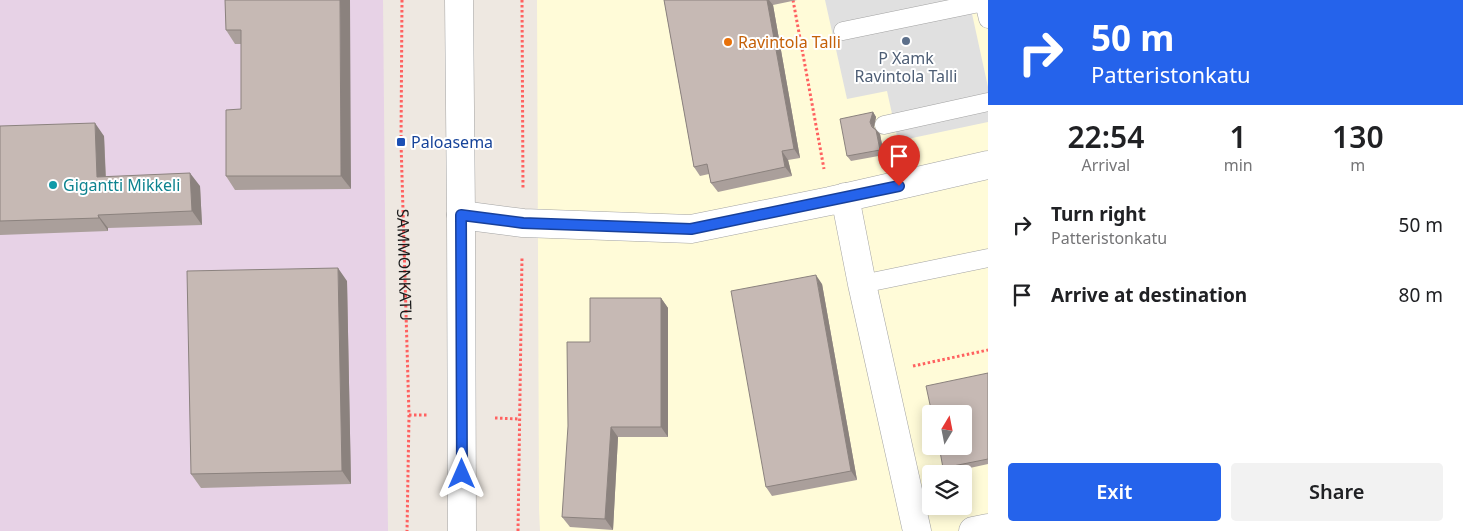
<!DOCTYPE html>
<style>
body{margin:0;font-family:"Noto Sans",sans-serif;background:#f2f2f2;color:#202124;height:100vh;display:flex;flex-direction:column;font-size:19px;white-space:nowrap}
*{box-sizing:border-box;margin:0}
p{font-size:16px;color:#757577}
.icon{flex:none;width:28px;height:28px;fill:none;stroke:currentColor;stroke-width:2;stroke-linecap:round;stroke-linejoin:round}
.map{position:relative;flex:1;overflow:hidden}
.panel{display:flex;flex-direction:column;background:#fff;width:475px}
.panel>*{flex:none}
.top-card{background:#2563eb;color:#fff;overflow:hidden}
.needle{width:32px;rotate:10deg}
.buttons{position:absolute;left:922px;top:405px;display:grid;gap:10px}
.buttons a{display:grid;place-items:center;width:50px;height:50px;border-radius:5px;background:#fff;box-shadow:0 2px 12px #0003;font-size:25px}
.pin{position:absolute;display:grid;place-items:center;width:42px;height:42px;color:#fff;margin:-51px -21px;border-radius:50% 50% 50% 0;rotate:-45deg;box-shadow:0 0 5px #0007}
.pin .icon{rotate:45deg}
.me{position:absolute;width:55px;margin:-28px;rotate:0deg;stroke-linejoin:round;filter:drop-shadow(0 0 4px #0008)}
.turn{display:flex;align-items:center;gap:18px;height:105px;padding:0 20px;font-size:22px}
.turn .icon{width:65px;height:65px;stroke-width:2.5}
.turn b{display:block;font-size:35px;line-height:42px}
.eta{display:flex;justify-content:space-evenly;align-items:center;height:85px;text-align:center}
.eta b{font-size:30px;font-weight:600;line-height:35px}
.button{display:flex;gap:10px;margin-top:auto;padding:10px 20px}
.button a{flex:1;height:58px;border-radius:5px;background:#2563eb;color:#fff;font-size:20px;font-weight:600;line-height:58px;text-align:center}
.button a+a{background:#f2f2f2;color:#202124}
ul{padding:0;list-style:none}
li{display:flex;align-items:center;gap:15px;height:70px;padding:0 20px}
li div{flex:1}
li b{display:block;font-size:19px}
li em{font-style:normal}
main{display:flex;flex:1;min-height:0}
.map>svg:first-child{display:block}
.industrial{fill:#e7d2e6}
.education{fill:#fffbd8;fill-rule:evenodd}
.parking{fill:#e0e0e0}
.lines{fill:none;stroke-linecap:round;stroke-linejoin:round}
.service-casing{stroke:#a3a3a3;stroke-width:19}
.minor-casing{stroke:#a3a3a3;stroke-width:29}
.tertiary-casing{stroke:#a3a3a3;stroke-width:29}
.path{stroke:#ff6160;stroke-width:3;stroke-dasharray:2.5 2.5;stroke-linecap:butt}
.service{stroke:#fff;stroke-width:18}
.minor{stroke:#fff;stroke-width:28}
.tertiary{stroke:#fff;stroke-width:28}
.wall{fill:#aa9f9b}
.shaded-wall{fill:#8b827e}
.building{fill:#c6b9b4;stroke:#8b827e}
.route-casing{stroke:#184099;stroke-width:12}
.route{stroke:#2563eb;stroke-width:9}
.service-dot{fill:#5c6f8a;stroke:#fff;stroke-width:2}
.food-dot{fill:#e8710a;stroke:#fff;stroke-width:2}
.transit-dot{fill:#1a4fb4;stroke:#fff;stroke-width:2}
.culture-dot{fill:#0f9aa8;stroke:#fff;stroke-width:2}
.labels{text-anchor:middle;stroke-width:4;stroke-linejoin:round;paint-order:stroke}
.food-label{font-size:16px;fill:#c56008;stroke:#fff;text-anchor:start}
.service-label{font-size:16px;fill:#4e5e75;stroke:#fff}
.transit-label{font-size:16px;fill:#164399;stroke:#fff;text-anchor:start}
.culture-label{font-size:16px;fill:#0d838f;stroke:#fff;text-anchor:start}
.street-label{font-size:16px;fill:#1c1c1c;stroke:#fff}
</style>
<main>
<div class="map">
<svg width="988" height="531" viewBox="0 0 988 531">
<rect width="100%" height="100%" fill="#eee8e1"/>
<path class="industrial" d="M0,0H383L388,531H0Z"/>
<path class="education" d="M537,0H988V531H540L539,509ZM931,414H964V446H931ZM931,474H964V506H931Z"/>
<path class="parking" d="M825,0H969L988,87V122L898,141L887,91L847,99Z"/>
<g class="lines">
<defs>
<path id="service" d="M843,31L984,2L988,19
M884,125L988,102
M862,284L988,258"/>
<path id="minor" d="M845,197L862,284L917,531
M461,215L523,223L691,229L830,201L988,165
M973,531L988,528"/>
<path id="tertiary" d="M459,0L461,215L462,531"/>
</defs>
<use href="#service" class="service-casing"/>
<use href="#minor" class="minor-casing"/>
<use href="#tertiary" class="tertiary-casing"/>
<g class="path">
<path id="s1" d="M402,0L401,142L409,415L407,531"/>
<path d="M522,0L523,190"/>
<path d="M793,0L824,169"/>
<path d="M913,366L988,350"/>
<path d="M409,415H429"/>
<path d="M495,418L519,419"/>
<path d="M518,531L522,257"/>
</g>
<use href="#service" class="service"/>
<use href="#minor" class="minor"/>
<use href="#tertiary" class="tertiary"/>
</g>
<path class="wall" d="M225,0L351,189L235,190L226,176L241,109V44H235L226,30Z
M664,0H797L773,5L800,158L788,160L792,176L718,192L711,183L709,174L700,176L694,167Z
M873,112L876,117L874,127L880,134L884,155L851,161L847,156Z
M0,126L104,136L106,177L200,186L202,225L108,228V231L0,235Z
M347,281L351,484L201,488L191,474Z
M822,284L857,480L772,496L766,487Z
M661,298L668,308V437H618L613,530L570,527L562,517L590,342Z
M988,373V464L947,473L943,468Z"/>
<path class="shaded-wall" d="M340,0H350L351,189L341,176Z
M767,0H769L773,5L800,158L794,149Z
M873,112L876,117L874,127L876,132L870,122Z
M95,123L104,136L106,190L97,177Z
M876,130L880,134L884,155L880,150Z
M782,151L788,160L792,176L785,167Z
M190,173L200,186L202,225L192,211Z
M98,215L108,228V231L99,218Z
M338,268L347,281L351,484L342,471Z
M816,275L822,284L857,480L851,471Z
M661,298L668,308V437L661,427Z
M611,427L618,437L613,530L605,519Z"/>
<path class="building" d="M225,0H340L341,176H226V110L241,109V30H226Z
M664,0H767L794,149L782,151L785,167L711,183L707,164L694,167Z
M873,112L870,122L872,127L876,130L880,150L847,156L840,119Z
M95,123L97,177L190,173L192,211L98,215L99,218L0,221V126Z
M338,268L342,471L191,474L187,271Z
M816,275L851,471L766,487L731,291Z
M590,298H661V427H611L605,519L562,517L568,426L567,342H590Z
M988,373V459L943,468L939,446H964V414H932L926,386Z"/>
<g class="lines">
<defs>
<path id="route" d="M462,474L461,215L523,223L691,229L899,186"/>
</defs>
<use href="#route" class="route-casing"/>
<use href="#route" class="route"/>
</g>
<circle class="service-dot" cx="906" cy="41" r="5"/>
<circle class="food-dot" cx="728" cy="42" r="5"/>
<rect class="transit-dot" x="396" y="137" width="10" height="10" rx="2.5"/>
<circle class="culture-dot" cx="53" cy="185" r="5"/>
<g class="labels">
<g class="food-label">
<text x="738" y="48">Ravintola Talli</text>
</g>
<g class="service-label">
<text x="906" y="64">P Xamk<tspan x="906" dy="18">Ravintola Talli</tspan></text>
</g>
<g class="transit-label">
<text x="411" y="148">Paloasema</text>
</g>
<g class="culture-label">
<text x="63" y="191">Gigantti Mikkeli</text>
</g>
<g class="street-label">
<text dy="6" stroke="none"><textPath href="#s1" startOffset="265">SAMMONKATU</textPath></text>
</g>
</g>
</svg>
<div class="buttons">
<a><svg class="needle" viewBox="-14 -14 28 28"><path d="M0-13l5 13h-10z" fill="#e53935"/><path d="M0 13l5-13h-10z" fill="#757577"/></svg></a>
<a><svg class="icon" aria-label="layers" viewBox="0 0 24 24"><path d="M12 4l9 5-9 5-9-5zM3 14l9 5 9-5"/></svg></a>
</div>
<div class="pin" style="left:899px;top:186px;background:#d93025"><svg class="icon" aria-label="arrive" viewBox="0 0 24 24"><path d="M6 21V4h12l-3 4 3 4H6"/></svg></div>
<svg class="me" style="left:462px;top:474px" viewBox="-20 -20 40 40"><path d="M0-17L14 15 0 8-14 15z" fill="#2563eb" stroke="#fff" stroke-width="4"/></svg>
</div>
<section class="panel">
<div class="top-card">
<div class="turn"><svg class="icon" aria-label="right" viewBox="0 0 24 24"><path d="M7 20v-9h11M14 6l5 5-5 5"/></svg><div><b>50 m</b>Patteristonkatu</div></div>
</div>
<div class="eta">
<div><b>22:54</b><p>Arrival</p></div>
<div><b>1</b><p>min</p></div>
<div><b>130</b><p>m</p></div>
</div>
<ul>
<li><svg class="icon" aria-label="right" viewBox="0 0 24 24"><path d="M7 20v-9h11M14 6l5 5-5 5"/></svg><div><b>Turn right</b><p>Patteristonkatu</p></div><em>50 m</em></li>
<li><svg class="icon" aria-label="arrive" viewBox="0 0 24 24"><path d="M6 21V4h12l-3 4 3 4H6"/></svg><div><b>Arrive at destination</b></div><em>80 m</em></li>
</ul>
<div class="button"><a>Exit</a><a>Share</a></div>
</section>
</main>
